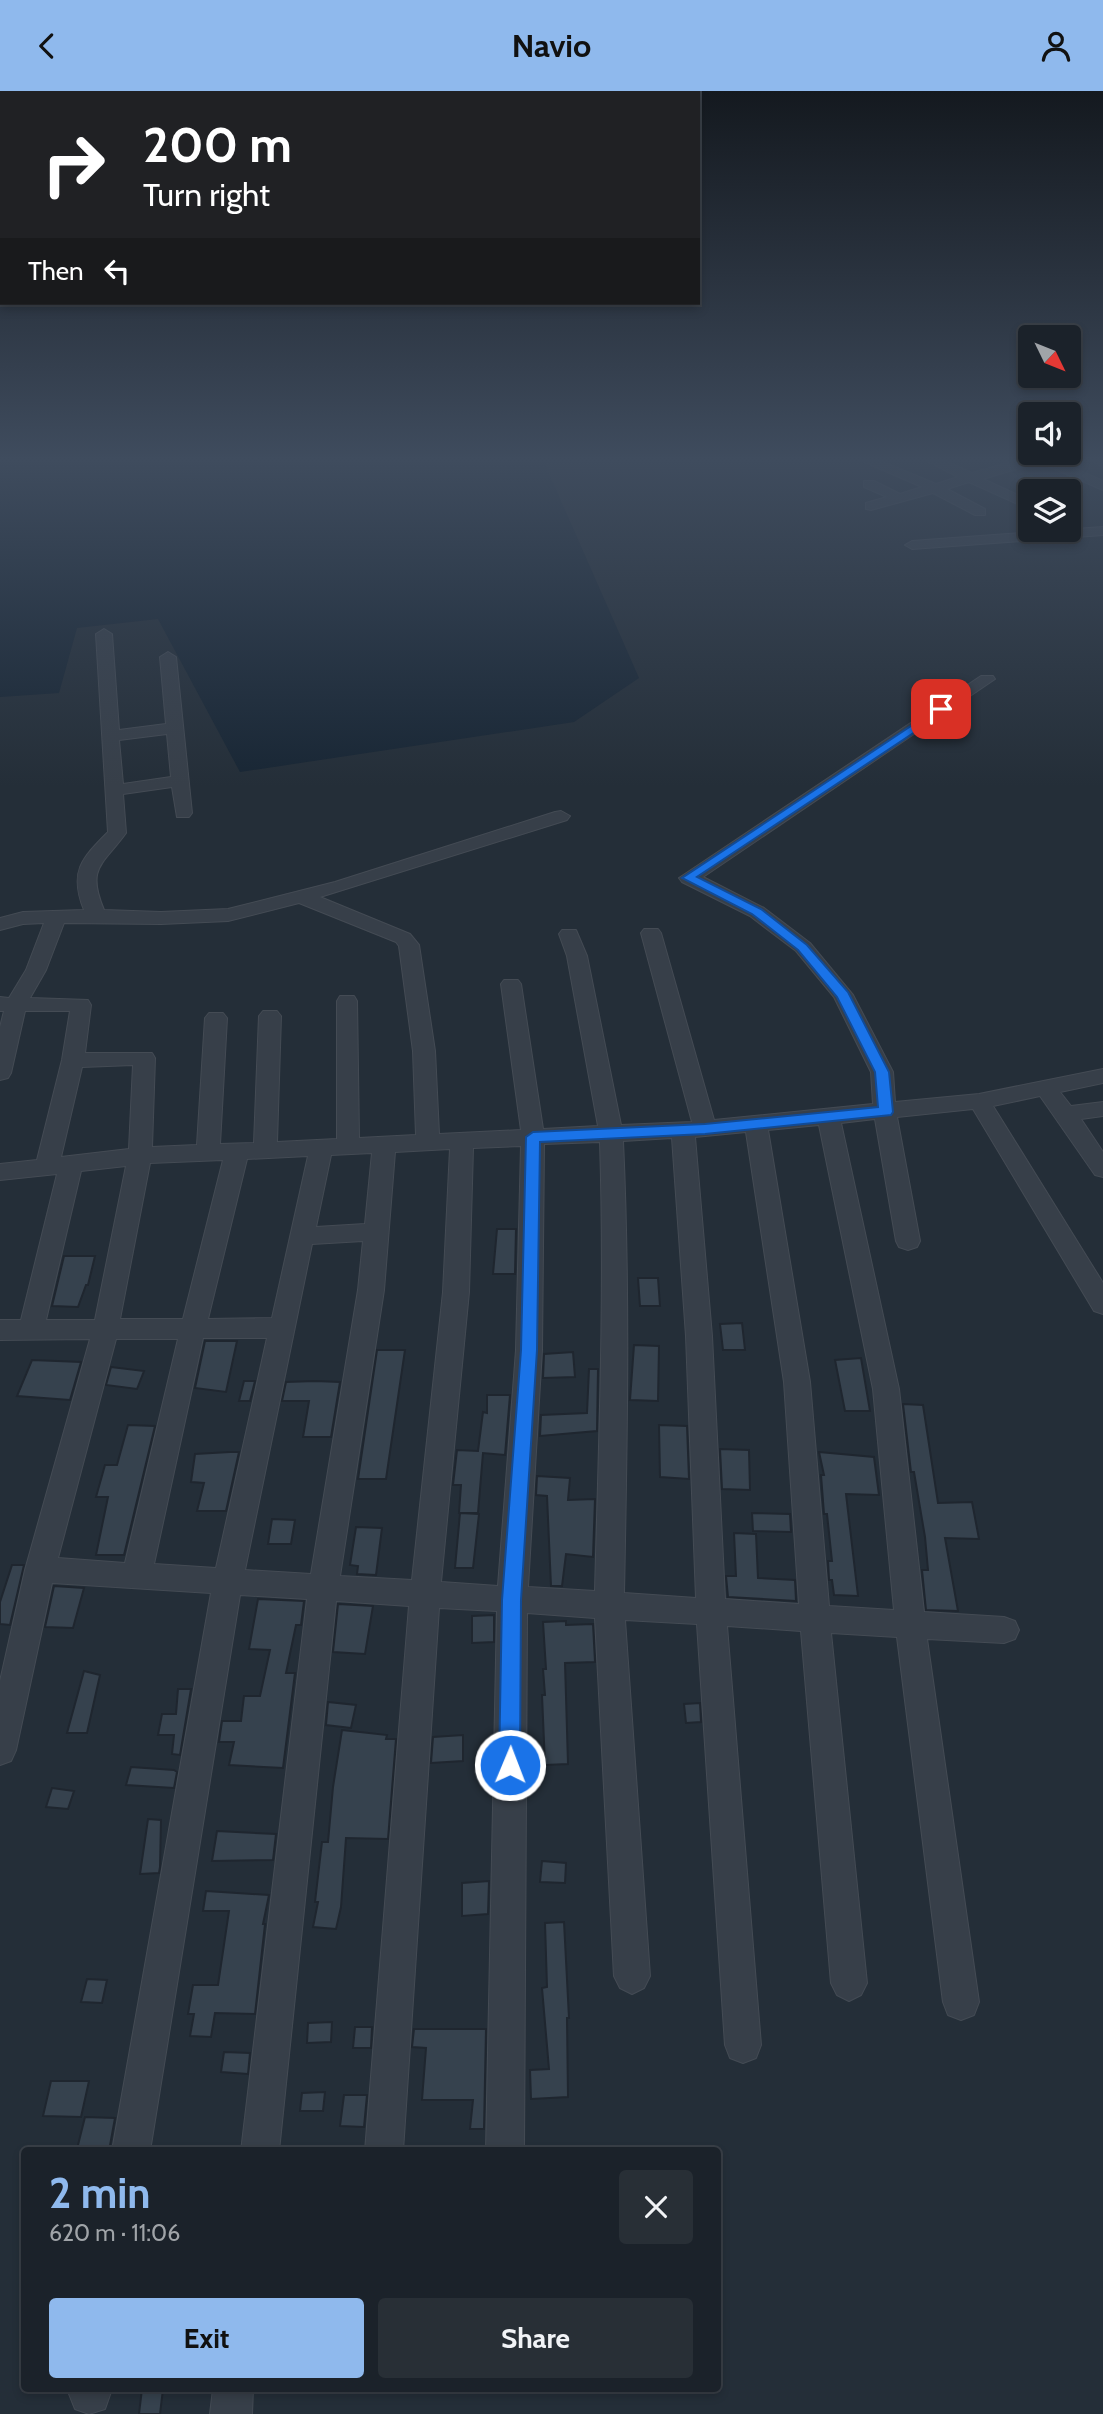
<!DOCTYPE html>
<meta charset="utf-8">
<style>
body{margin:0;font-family:Cabin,sans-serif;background:#282f36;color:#f1f3f6;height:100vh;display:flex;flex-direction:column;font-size:26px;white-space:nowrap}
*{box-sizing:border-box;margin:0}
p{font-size:23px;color:#a0a4a8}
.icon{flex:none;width:38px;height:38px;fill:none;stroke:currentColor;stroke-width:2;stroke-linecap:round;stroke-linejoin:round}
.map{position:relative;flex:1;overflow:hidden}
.panel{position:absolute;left:21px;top:2056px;width:700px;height:245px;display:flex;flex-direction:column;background:#1b222a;border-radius:7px;box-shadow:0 4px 10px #0003,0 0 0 2px #393f47}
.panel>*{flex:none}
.hud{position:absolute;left:0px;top:0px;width:700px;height:214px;box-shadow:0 4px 10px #0003,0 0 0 2px #393f47;background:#202124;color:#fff;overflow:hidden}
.needle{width:46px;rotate:133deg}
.controls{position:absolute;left:1018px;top:234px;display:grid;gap:14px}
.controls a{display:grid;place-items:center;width:63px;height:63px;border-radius:7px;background:#1b222a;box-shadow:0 4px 10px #0003,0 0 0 2px #393f47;font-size:35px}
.pin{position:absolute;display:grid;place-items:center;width:60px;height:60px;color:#fff;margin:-30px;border-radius:14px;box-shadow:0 4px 10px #0006}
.me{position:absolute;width:77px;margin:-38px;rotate:1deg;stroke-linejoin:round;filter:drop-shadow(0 0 5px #0008)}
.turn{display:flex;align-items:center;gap:24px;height:147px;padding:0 28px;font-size:32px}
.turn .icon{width:91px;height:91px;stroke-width:2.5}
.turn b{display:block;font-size:49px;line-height:60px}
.then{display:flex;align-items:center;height:66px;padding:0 28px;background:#0003;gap:14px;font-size:26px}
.round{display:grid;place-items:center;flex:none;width:74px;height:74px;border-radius:7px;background:#282f36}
.head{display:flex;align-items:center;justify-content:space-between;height:119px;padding:0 28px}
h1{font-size:42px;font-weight:700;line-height:52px;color:#8fb9ed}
.cta{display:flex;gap:14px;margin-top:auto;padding:14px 28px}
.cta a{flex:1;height:80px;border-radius:7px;background:#8fb9ed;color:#111;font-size:28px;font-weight:700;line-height:80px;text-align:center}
.cta a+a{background:#282f36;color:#f1f3f6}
header{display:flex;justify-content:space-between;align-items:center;height:91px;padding:0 28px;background:#8fb9ed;color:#111;font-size:32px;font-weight:700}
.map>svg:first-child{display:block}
.water{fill:#182634}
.building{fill:#36424e;stroke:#1f262f;stroke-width:2}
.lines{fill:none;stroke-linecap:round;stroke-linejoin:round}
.street-casing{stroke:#444b54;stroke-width:2}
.street{fill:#373f49;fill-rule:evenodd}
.route{fill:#1a73e8;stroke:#114b97;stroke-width:2}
</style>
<header><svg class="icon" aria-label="back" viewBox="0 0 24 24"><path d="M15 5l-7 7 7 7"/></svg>Navio<svg class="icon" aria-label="person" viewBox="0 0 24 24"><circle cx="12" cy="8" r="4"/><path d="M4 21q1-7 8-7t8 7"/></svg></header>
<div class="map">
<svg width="1103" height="2323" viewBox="0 0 1103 2323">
<rect width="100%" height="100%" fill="#242e38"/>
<path class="water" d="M0,369H543L639,587L574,631L240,681L158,528L77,537L59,602L0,606Z"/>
<path class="building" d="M497,1138H516L515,1183H493Z
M64,1165H95L88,1194H86L78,1216L52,1215Z
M638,1187H658L660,1215H640Z
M742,1232L745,1259H723L720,1233Z
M205,1250H237L226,1301L195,1297Z
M634,1254L659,1255L658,1310L630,1309Z
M377,1259H405L386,1388H358Z
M573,1261L575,1286L543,1287L544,1263Z
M861,1267L870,1320H845L835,1269Z
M32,1269L81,1271L70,1309L17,1305Z
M111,1276L144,1280L137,1298L106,1294Z
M589,1278H598L597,1340L540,1345L541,1324L587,1322Z
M244,1290H255L250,1310H239Z
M315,1290L340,1291L331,1346H303L309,1310H282L286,1291Z
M487,1304H510L505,1364L483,1362L478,1422H459L461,1394H453L457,1359L478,1360L483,1321L487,1322Z
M903,1313L923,1314L938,1412L972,1411L979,1448L945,1447L958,1520L926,1519L922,1479H928L925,1446L914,1381H911Z
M128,1334L155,1335L124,1464H96L108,1406H96L105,1374H117Z
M659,1334L687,1335L689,1388L660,1386Z
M720,1358L749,1359L750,1399L722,1398Z
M230,1361H239L226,1420H197L204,1392L191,1391L195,1363Z
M819,1361L874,1366L879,1404L846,1403L858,1505L834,1504L832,1489H829L828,1470H832L827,1423H824L821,1384H824Z
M537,1385L570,1387L568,1409L595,1408L593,1466L566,1463L562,1495H551L547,1405L536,1404Z
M460,1422L479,1423L473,1477H455Z
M752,1422L790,1423L791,1441L753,1440Z
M272,1428L295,1429L291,1453H268Z
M356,1436L382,1437L376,1484L357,1483L358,1475L350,1474Z
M734,1442L756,1443L758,1487L795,1489L796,1510L728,1506L726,1485H736Z
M12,1474H24L10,1534L0,1533V1511Z
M54,1495L84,1497L73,1537L45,1536Z
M258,1508L304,1510L301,1534H296L286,1582H295L283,1677L229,1674L234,1651H219L222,1630H241L244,1605H260L270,1559L249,1558Z
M338,1513L373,1515L365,1563L333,1561Z
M494,1524V1551L472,1552V1525Z
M566,1530V1534L593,1533L595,1571L565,1572L568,1673L545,1674L542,1604H545L543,1578H546L543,1531Z
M84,1580L100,1584L87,1642H67Z
M178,1598H191L180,1664L172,1663L174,1644H158L162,1623H176Z
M328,1611L356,1614L351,1637L326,1634Z
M700,1612L701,1631L686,1632L684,1613Z
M342,1639L387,1644L386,1648H396L388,1748L346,1747L341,1816L336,1838L313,1836L318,1811H315L322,1751H328L333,1696Z
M463,1644V1670L431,1672L433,1646Z
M131,1676L174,1679L177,1681L174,1697L126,1694Z
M52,1697L74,1700L68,1718L46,1716Z
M148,1728L161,1729L160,1776L159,1782L140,1783Z
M217,1740L276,1743L273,1769L212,1770Z
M542,1770L566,1772L565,1792L540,1791Z
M489,1790L488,1823L462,1825V1792Z
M206,1800L269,1804L263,1833H265L255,1923L215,1922L211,1946L190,1945L194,1923H188L193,1894H218L229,1820H203Z
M564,1831L569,1927H567L568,2006L531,2008L530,1979L549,1978L542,1897L547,1896L545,1832Z
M87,1888L107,1889L102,1912L81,1911Z
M332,1931L331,1951L307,1952L308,1932Z
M355,1936H372L371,1957H353Z
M414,1938H486L484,2038H470L473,2009H422L426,1957L412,1956Z
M224,1961L250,1962L248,1983L221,1981Z
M51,1990H89L81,2026L43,2025Z
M325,2001L323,2020H300L302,2002Z
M344,2004H367L364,2036L340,2035Z
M85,2026L115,2027L109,2060L77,2058Z
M142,2298H163L160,2323H139Z"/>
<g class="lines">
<defs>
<path id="street" d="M860,369H878L936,393L958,386L926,369H943L972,382L1018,369H1056L1103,390V399L1039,371L983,388L1031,410V419L969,391L947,398L985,418V424H975L933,402L871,419L866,418V412L887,406L864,396V390H874L900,403L922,396Z
M1091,369H1103V376Z
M1103,436V444L912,458L905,454L912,450Z
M104,538L112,543L119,639L166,633L160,566L168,561L176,566L192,722L189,726H177L172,696L123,703L126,742C103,774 86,776 104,819L161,821L228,818L335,791L555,721L561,720L570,725L567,729L320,806L410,843L419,854L435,960L439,1043L521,1039L501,893L504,889H518L521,893L543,1038L598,1035L567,865L559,843L562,839H576L587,865L621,1034L692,1031L641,842L644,838H658L661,842L714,1029L873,1013L871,981L834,906L796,860L750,825L682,791L679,787L981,585H993L995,588L703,786L764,817L810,852L853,904L893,981L895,1011L979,1003L1103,978V992L1060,1001L1071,1015L1103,1011V1025L1081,1028L1103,1061V1086L1095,1084L1040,1005L993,1015L1103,1192V1223L1094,1220L973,1018L897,1026L920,1150L917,1156L908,1159L899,1156L896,1150L875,1028L841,1032L899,1298L924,1521L1004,1526L1015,1530L1019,1539L1015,1548L1004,1552L927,1548L979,1911L974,1924L961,1929L948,1924L943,1911L897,1546L831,1542L867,1892L861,1904L849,1910L837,1904L831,1892L801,1540L727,1535L761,1954L756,1967L743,1972L730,1967L725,1954L697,1533L625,1529L650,1885L644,1897L632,1903L620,1897L614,1885L595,1527L527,1522L524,2060H486L497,1520L439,1517L403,2060H365L409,1515L336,1510L279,2060H241L307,1508L240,1504L150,2060H112L211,1502L52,1492L16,1659L11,1670L0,1674V1590L25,1479L90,1248L0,1249V1229H21L57,1083L0,1089V1073L37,1069L62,969L70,920H25L11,982L8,987L0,989V936L4,920H0V906L9,907L26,879L44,832L23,833L0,839V827L23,821L84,819C69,781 81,768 108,741L96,543ZM167,643L171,686L123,693L119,649ZM299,812L396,851L399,855L413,960L416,1044L359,1047L357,910L354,905H340L337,910V1048L277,1051L281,925L277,920H263L259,925L254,1052L220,1053L227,927L223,922H209L205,927L197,1054L152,1056L155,967L152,962H85L91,914L88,909L30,907L46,879L64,832L161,833L228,830ZM133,974L129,1058L61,1066L82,976ZM819,1034L873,1298L894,1519L829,1515L810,1291L768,1039ZM746,1041L784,1291L799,1513L725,1508L712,1245L695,1046ZM672,1047L686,1245L696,1507L624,1502C627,1351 630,1201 623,1050ZM600,1051C605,1201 599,1350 595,1500L528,1496L542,1259L544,1053ZM521,1055L516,1259L498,1495L441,1491L469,1201L473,1057ZM450,1058L443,1201L412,1489L340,1485L384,1199L395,1061ZM372,1062L365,1133L316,1136L331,1064ZM308,1065L272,1227L208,1228L247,1068ZM223,1069L183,1228H120L150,1072ZM126,1075L95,1229H46L81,1080ZM363,1150L358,1199L311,1483L245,1479L312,1153ZM203,1247H267L216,1477L154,1473ZM116,1248H178L125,1472L58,1467Z
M71,2298H112L105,2318L89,2323L75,2318L69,2303Z
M213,2298H253L252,2323H210Z"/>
</defs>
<use href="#street" class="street-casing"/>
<use href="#street" class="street"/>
</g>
<linearGradient id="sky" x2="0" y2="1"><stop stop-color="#14191f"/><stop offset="0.53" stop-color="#3f4c5e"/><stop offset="1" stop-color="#3f4c5e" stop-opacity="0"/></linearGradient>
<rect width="1103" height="695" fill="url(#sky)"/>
<path class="route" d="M941,615L947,618L945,621L697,786L761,818L807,854L848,901L889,981L893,1021L891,1024L705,1043L540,1051L537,1259L521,1509L520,1674L517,1681L510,1684L502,1681L499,1674L502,1509L521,1259L526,1046L533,1041L705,1033L878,1016L875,981L837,906L798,859L752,823L682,787Z"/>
</svg>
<div class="controls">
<a><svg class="needle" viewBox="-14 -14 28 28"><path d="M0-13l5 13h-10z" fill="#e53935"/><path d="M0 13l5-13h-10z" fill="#a0a4a8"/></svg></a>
<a><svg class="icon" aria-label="sound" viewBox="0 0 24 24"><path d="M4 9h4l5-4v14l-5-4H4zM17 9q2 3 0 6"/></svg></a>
<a><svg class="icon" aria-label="layers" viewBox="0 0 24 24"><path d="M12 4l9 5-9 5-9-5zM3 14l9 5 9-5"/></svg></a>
</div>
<div class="pin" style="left:941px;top:618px;background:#d93025"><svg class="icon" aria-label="arrive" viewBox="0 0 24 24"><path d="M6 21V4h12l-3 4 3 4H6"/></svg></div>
<svg class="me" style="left:510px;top:1674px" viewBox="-20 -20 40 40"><circle r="17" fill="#1a73e8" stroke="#fff" stroke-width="3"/><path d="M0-11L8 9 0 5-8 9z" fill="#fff"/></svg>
<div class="hud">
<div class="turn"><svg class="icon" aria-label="right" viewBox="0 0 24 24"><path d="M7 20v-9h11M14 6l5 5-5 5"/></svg><div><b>200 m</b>Turn right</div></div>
<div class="then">Then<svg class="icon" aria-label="left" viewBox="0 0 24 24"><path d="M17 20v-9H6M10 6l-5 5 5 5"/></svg></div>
</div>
<section class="panel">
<div class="head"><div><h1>2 min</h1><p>620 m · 11:06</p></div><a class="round"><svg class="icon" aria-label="close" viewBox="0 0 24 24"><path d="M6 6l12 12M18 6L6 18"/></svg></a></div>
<div class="cta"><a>Exit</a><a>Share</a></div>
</section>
</div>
